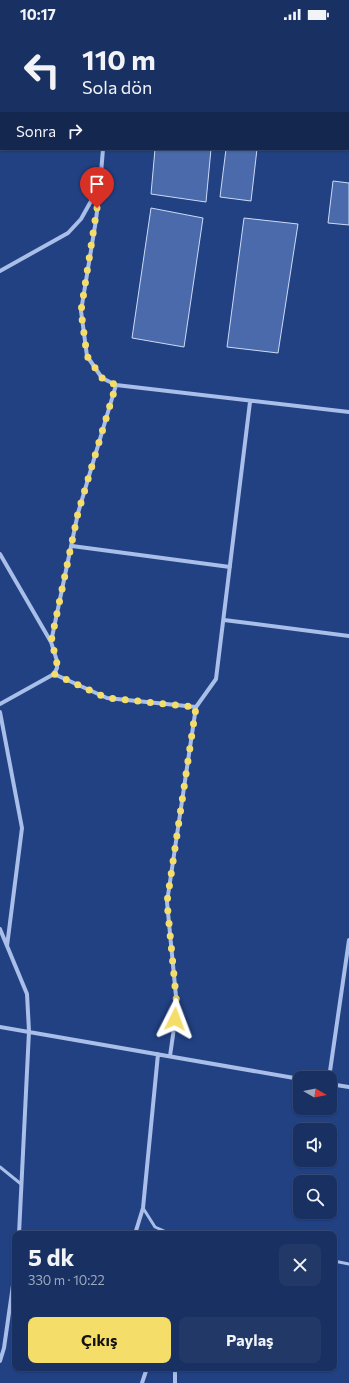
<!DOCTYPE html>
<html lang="tr">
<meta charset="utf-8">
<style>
body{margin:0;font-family:Commissioner,sans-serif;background:#223968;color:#f1f3f6;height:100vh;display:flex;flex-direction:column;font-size:15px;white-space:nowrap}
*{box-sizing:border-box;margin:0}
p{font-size:13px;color:#9fa9be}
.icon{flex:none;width:22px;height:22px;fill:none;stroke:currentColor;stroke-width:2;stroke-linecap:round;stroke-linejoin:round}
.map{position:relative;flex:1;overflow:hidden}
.details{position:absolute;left:12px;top:1203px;width:325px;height:140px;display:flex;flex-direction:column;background:#193162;border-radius:8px;box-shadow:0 1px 3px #0004,0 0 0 1px #374c77}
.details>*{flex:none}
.guide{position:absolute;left:0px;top:0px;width:349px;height:122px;box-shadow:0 1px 3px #0004,0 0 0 1px #374c77;background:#193162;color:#f1f3f6;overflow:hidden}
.needle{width:26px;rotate:99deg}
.buttons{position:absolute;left:293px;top:1043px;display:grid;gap:8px}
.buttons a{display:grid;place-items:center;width:44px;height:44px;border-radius:8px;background:#193162;box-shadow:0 1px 3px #0004,0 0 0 1px #374c77;font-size:20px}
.pin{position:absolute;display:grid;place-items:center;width:34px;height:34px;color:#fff;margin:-41px -17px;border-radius:50% 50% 50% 0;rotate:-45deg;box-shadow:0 0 4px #0007}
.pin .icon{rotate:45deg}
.me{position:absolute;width:44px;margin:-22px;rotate:3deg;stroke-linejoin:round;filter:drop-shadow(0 0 3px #0008)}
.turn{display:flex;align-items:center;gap:14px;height:84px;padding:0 16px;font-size:18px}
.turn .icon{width:52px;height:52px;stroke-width:2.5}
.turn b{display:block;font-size:28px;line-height:34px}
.then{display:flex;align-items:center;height:38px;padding:0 16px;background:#0003;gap:8px;font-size:15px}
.round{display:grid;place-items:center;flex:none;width:42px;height:42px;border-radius:8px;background:#223968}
.head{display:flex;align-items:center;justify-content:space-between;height:68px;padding:0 16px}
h1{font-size:24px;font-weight:700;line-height:30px}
.button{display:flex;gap:8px;margin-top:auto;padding:8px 16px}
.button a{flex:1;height:46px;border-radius:8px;background:#f5dd6a;color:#111;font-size:16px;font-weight:700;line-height:46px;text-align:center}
.button a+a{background:#223968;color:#f1f3f6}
.status{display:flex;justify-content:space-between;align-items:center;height:28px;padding:0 20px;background:#193162;direction:ltr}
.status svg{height:11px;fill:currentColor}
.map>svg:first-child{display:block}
.building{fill:#4a6aab;stroke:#cddbf6}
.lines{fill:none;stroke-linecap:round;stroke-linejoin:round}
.lane{stroke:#a9bee8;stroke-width:3}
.street{stroke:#a9bee8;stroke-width:4}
.primary{stroke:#ebf0fe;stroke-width:10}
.route{stroke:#f5dd6a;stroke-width:7;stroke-dasharray:0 12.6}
</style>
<div class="status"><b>10:17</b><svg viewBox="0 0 49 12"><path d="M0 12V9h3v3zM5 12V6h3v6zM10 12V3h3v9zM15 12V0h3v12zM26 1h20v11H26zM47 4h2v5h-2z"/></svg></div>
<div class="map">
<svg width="349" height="1355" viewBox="0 0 349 1355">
<rect width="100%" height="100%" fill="#214183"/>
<path class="building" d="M155,121H211L206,174L151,166Z
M226,121H257L251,173L220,169Z
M333,153L349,155V197L328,195Z
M151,180L203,190L184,319L132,310Z
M244,190L298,196L278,325L227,319Z"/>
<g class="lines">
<path class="lane" d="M0,1139L21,1156
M143,1180L155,1199L171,1206
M334,1233L349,1236"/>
<path class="street" d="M56,0L57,1
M119,1V0
M100,157L96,192L81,283L87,328L102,350L116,357L349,384
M0,243L68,205L81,191L100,157L103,121
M72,518L230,539
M0,526L51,614L57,633V640L54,646L0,676
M224,592L349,608
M51,614L78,485L116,357
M54,646L107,670L196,679
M0,684L22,800L7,918
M0,901L27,966L29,1003L19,1206
M0,999L300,1051
M170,1028L177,979L167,874L196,679L216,651L250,374
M329,1050L349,912
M330,1056L349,1059
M135,1206L143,1180L158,1026
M0,1333L4,1320L15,1243
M175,1340V1355
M142,1355L147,1340"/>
<path class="primary" d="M296,0L297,1
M336,0L337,1
M348,11L349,12
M348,47L349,48"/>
</g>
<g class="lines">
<path class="route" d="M97,180L81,283L87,328L102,350L116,357L78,485L51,614C55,626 60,635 54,646L107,670L196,679L167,874L177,979L175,991"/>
</g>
</svg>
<div class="buttons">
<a><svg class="needle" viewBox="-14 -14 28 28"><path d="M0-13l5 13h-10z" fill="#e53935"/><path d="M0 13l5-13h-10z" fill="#9fa9be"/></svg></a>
<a><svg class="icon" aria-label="sound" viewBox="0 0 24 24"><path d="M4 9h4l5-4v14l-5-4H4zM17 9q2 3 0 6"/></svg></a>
<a><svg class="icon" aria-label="search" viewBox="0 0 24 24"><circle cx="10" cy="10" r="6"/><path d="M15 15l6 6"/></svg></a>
</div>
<div class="pin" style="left:97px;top:180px;background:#d93025"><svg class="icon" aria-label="arrive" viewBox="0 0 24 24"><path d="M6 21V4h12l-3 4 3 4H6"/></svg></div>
<svg class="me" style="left:175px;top:991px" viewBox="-20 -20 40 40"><path d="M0-17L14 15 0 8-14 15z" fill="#f5dd6a" stroke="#fff" stroke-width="4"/></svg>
<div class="guide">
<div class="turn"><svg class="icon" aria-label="left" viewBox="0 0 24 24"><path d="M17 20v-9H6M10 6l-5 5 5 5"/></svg><div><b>110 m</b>Sola dön</div></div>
<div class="then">Sonra<svg class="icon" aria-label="right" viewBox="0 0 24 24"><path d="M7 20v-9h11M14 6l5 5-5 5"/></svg></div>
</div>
<section class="details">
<div class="head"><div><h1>5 dk</h1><p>330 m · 10:22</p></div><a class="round"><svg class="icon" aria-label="close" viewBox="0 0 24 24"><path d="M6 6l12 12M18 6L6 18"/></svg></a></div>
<div class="button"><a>Çıkış</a><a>Paylaş</a></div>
</section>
</div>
